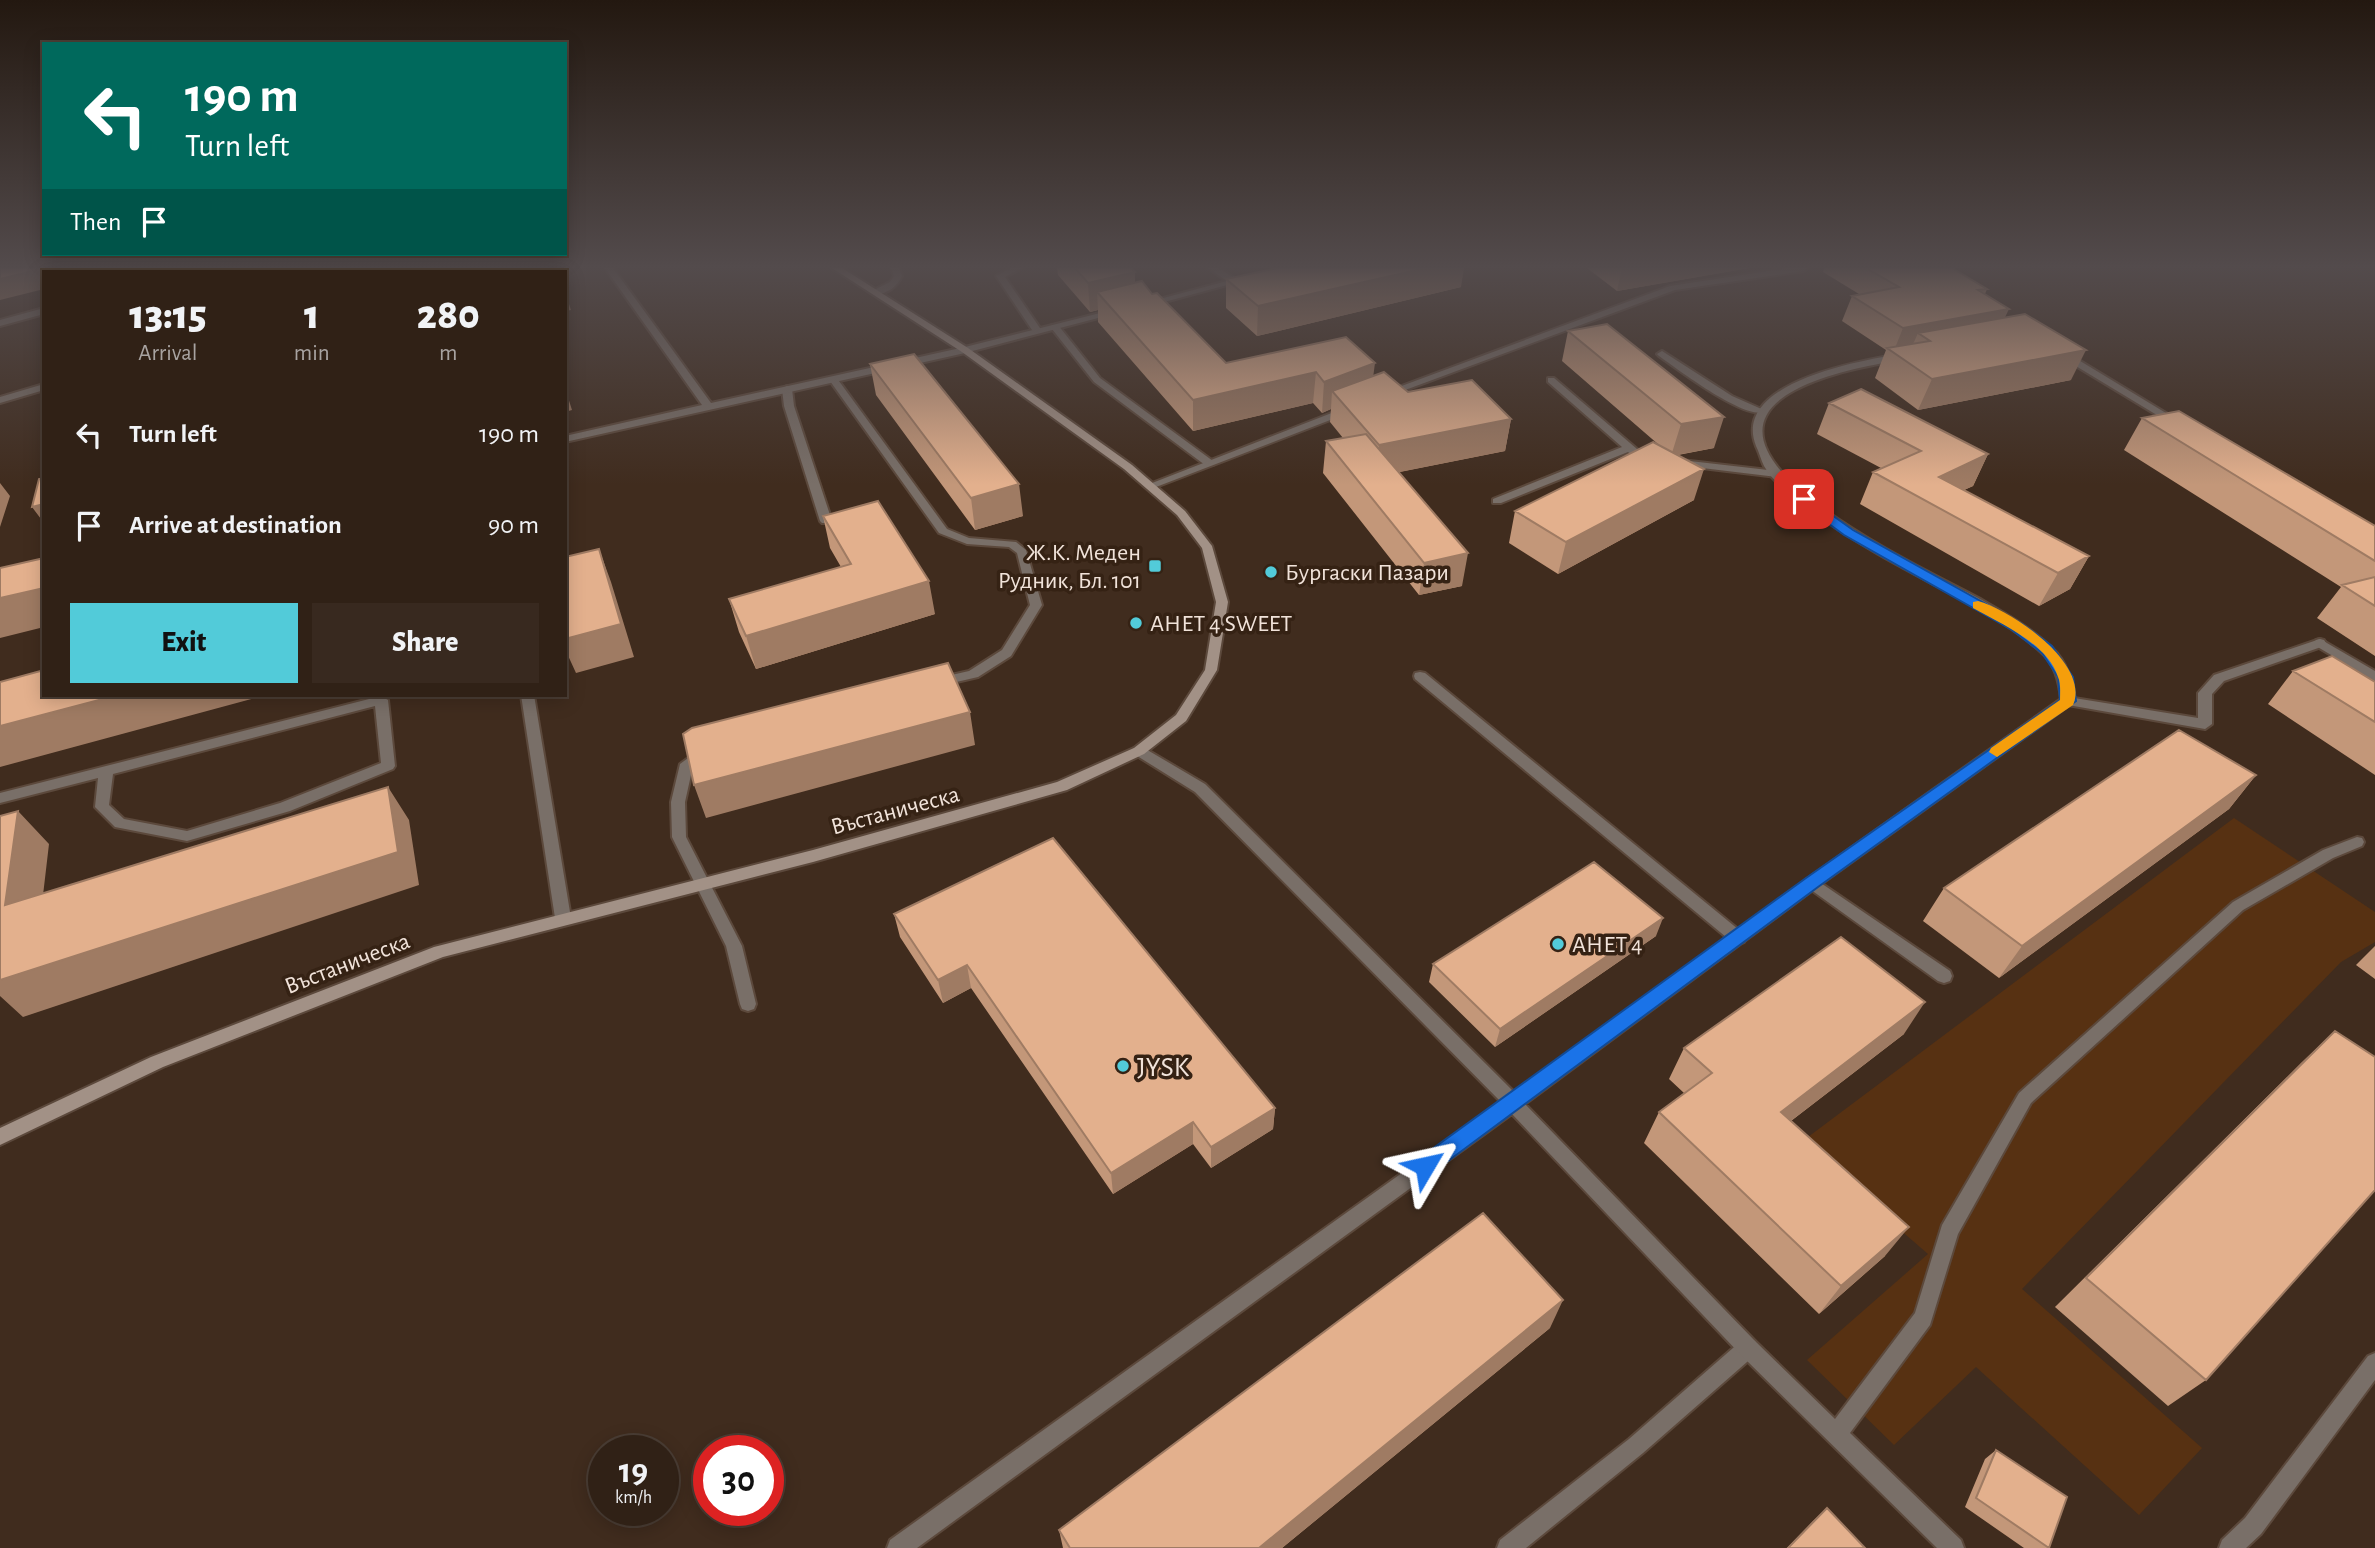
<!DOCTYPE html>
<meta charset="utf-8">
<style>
body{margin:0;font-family:"Alegreya Sans",sans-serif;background:#38291f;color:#f1f3f6;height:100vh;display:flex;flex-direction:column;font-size:26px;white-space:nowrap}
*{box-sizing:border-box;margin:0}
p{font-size:23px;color:#a8a3a1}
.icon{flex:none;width:38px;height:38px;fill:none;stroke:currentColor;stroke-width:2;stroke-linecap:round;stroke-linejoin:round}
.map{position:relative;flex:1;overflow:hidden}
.drawer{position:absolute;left:42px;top:270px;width:525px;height:427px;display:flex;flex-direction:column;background:#302116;border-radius:0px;box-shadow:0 4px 18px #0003,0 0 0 2px #4b3e35}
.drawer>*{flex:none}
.hud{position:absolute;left:42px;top:42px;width:525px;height:214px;border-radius:0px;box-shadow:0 4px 18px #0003,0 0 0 2px #4b3e35;background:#00695c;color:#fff;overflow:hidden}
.speed{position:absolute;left:588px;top:1435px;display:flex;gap:14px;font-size:35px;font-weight:700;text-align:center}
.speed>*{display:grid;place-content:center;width:91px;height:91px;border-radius:50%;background:#302116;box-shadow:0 4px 18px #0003,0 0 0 2px #4b3e35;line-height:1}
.speed small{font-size:18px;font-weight:400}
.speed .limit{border:10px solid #d22;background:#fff;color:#111}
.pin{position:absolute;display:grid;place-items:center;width:60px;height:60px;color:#fff;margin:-30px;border-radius:14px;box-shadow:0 4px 10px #0006}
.me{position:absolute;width:77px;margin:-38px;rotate:54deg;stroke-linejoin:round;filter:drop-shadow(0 0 5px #0008)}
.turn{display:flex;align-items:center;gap:24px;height:147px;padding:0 28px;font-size:32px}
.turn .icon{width:91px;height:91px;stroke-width:2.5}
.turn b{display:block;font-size:49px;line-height:60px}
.then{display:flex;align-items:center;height:66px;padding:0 28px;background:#0003;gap:14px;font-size:26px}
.eta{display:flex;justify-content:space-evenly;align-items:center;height:119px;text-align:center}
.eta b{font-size:42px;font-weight:800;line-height:49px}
.cta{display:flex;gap:14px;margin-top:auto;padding:14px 28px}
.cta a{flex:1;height:80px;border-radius:0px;background:#52cbd9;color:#111;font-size:28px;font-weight:800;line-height:80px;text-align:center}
.cta a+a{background:#38291f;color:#f1f3f6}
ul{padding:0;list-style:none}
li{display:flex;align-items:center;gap:21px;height:91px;padding:0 28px}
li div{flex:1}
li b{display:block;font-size:26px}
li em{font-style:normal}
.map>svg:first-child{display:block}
.green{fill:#573112}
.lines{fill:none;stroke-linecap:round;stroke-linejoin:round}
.lane-casing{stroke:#5c493c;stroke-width:4}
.street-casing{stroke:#5c493c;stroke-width:4}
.secondary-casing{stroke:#5c493c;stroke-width:4}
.lane{fill:#796f68;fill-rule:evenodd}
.street{fill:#796f68;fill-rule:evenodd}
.secondary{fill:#a29186;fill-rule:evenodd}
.wall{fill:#c39779}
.shaded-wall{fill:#9f7b63}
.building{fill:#e3b08d;stroke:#9f7b63;stroke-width:2}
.route{fill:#1a73e8;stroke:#114b97;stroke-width:2}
.slow{fill:#f59e0b}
.poi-dot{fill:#52cbd9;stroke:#352214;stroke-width:2.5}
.labels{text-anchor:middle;stroke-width:7;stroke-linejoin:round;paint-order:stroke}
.poi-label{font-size:24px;fill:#f1e3da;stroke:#352214;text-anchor:start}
.street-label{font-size:24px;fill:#f1e3da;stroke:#352214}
.near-poi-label{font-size:28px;fill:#f1e3da;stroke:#352214;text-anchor:start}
</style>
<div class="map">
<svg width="2375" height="1548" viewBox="0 0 2375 1548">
<rect width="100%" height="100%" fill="#402c1e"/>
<path class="green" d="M2234,818L2375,912V942L2341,962L2022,1289L2202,1448L2139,1515L1976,1367L1894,1445L1807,1360L1928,1254L1800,1143Z"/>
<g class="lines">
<defs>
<path id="lane" d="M251,268H265L271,271H258Z
M349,268H363L356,271H342Z
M891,268H899L902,276C897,287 886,295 874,294V290L890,282L894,276Z
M1011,268H1022L1005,277L1042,331L1040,333H1034L996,276Z
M1052,325H1058L1100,378L1213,461V465H1205L1094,382L1052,329Z
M1662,351L1732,396L1766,411C1748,423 1676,368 1659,356L1657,354Z
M830,377H836L947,529L969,538L1016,542L1026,550L1042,605L1011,656L978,677L939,686L932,682L934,679L969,671L1002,650L1030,605L1017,553L1009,547L967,544L939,533L830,381Z
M1548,378H1554L1644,455L1655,459C1646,466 1636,459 1628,452L1501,503H1493V499L1622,447L1548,382Z
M787,386L792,389L794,406L832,521L830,523H822L820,521L784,406L782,389Z
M1681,460L1777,471L1782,474L1777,477L1677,465V461Z
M2320,639L2324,640L2326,643L2324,646L2224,681L2212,694V724L2205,729L2068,705L2061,701L2068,697L2198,718V693L2214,675Z
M1420,672L1425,673L1744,934L1746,938L1744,942L1738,944L1732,942L1415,679L1414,676L1415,673Z
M521,695H534L571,918L568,922L563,924L558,922L555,918Z
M381,696L388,700L395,766L393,769L290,811L187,841L115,827L95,807L98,778L0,803V793ZM375,706L381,763L280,803L187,831L124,819L109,805L113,774Z
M703,747L710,752L693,766L685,802L686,837L742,946L756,1004L754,1009L748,1011L742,1009L740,1004L726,946L672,837L671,802L680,764Z
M1812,877L1950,971L1952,976L1950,981L1944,983L1938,981L1807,887L1804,883L1807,879Z
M1748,1338L1755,1341L1758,1348L1755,1355L1643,1453L1526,1548H1497L1500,1540L1629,1439L1741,1341Z"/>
<path id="street" d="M201,268H215L208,271H194Z
M605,268H613L711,403L965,347L1116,309L1121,312L965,353L565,442V436L702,405Z
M1208,268H1218L1236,279L1245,276L1249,279L1146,307L1141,304L1227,281Z
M1788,268H1808L1804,271L1675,290L1389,396L1380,394L1670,286Z
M44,308V314L0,326V320Z
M2061,353H2067L2184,424L2183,426H2175L2061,357Z
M1899,354L1904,357L1902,359C1866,367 1829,372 1795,390C1671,456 1938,575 1982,600C2006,614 2032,629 2052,648C2067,662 2072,681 2075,701L1817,887L1525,1104L1755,1341L1835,1419L1915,1313L1942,1225L2019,1093L2233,902L2323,850L2357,837L2362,838L2364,842L2362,846L2333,858L2243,910L2031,1103L1958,1234L1930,1325L1850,1433L1961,1540L1964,1548H1937L1741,1355L1512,1114L917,1548H887L890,1540L1501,1102L1195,792L1134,754L1132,751L1134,748H1144L1205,784L1514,1092L1807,879L2061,699C2059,681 2055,664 2041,652C2015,628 1983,611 1952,594C1905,569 1857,544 1814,513C1797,500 1775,485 1764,466C1761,460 1759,452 1756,446C1731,383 1859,361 1899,354Z
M44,384V390L0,403V397Z
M1347,407L1351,408V412L1156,487L1152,488L1147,485Z
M2320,639L2375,671V681L2316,646L2314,643L2316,640Z
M2375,1353V1380L2261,1534L2246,1548H2219L2222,1540L2245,1518L2368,1356Z"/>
<path id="secondary" d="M832,268H842L968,348L1132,465L1185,511L1212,546L1228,602L1217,670L1186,721L1144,754L1067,790L813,862L443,957L163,1067L0,1145V1128L151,1057L434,947L813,850L1057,782L1134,748L1176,715L1205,670L1216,602L1202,548L1177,515L1124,469L962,352Z"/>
</defs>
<use href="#lane" class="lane-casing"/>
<use href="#street" class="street-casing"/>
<use href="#secondary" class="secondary-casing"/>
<use href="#lane" class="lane"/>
<use href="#street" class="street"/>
<use href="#secondary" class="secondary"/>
</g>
<path class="wall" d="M1057,268H1131L1135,283L1152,294L1226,363L1373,376L1408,392L1511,419L1505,451L1399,472L1462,586L1419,595L1323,473L1326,441L1343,438L1330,422L1331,409L1322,413L1313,403L1193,431L1098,322V310L1090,312L1058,275Z
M1587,268H1749L1617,291Z
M1824,268H1952L1987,289L1985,294L2005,317L2071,380L1918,410L1875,378L1886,350L1842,321L1852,296L1859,294L1823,272Z
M1226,279L1461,287L1257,336L1226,308Z
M1568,331L1714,448L1678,455L1694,500L1558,574L1509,543L1515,511L1659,445L1562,361Z
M870,364L1023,516L975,530L876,395Z
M1829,403L1988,454L1973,486L1964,490L2089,556L2070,589L2039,606L1860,504L1873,472L1881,468L1817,434Z
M2142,418L2375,526V656L2317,618L2341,587L2124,450Z
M823,516L935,614L756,669L739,632L729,599L841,567L830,548Z
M2293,671L2375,682V775L2268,704Z
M2256,775L2229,809L1999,978L1923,921L1944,888Z
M894,914L1275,1108L1273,1129L1211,1168L1193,1144L1113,1194L971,988L943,1003L900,937Z
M1656,936L1495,1047L1429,982L1433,964Z
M2375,946V979L2356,965Z
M2335,1031L2206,1380L2168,1406L2055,1307L2301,1063Z
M1904,1034L1791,1121L1885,1256L1819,1314L1644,1143L1659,1112L1684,1093L1669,1079L1684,1048Z
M1550,1328L1282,1548H1063L1059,1530Z
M1996,1450L2049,1548H2024L1965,1507L1985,1459Z
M1827,1508L1865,1548H1787L1813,1521Z"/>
<path class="shaded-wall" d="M46,268L48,271H44V289L0,300V279Z
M111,268H128L115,271H113Z
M1426,268H1464L1461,287L1257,336L1258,306Z
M1622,268H1749L1617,291Z
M1135,272V301L1097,292L1098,310L1090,312L1088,283Z
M565,292L571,310L565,311Z
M2009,309L1997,334L1930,341L1918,333L1910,351L1893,353L1903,328Z
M2086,350L2071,380L1918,410L1932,379Z
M1375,363L1371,393L1332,391L1331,409L1322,413L1324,382Z
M1316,372L1313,403L1193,431V400Z
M565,388L572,410L565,412Z
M1724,417L1714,448L1671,456L1681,424Z
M1511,419L1505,451L1375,477L1379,445Z
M1988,454L1973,486L1933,504L1939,477Z
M1704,469L1694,500L1558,574L1566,542Z
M0,483L10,496L0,527Z
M1019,484L1023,516L975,530L971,498Z
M44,504V523L32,507Z
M599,549L611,582L634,657L576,673L565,649V639Z
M1468,553L1462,586L1419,595L1424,563Z
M2089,556L2070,589L2039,606L2058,573Z
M929,581L935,614L756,669L746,636Z
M44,588V627L0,638V598Z
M118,695H266L0,767V726Z
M970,712L975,745L706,818L694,785Z
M2256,775L2229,809L1999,978L2022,946Z
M388,787L409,820L419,885L23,1017L0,996V953Z
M18,811L49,844L38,938L5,905Z
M1663,918L1656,936L1495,1047L1500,1029Z
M967,965L971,988L943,1003L938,980Z
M1925,1002L1904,1034L1762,1143L1781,1112Z
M1275,1108L1273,1129L1211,1168V1147Z
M1193,1122V1144L1113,1194L1111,1173Z
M1909,1227L1885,1256L1819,1314L1841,1286Z
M1563,1300L1550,1328L1282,1548H1259Z"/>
<path class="building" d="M0,268H45L0,279Z
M419,268H557L558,271H420Z
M1075,268H1131L1135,272L1088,283Z
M1278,268H1426L1258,306L1226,279Z
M1866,268H1952L1987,289L1978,290L2009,309L1903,328L1852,296L1899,287Z
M1142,281L1152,294L1157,293L1226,363L1346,337L1375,363L1324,382L1316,372L1193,400L1097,292Z
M2025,314L2086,350L1932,379L1887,348L1930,341L1918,333Z
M1607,324L1724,417L1681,424L1568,331Z
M914,354L1019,484L971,498L870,364Z
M1384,372L1408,392L1472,380L1511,419L1379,445L1332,391Z
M1861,389L1988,454L1939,477L2089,556L2058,573L1873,472L1921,451L1829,403Z
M2179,411L2375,526V561L2142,418Z
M1366,434L1468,553L1424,563L1326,441Z
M1653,442L1704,469L1566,542L1515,511Z
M44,478V504L32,507L39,479Z
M878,501L929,581L746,636L729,599L851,564L823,516Z
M599,549L621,624L565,639V557Z
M44,558V588L0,598V568Z
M2375,577V606L2342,585Z
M2332,656L2375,682V722L2293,671Z
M948,663L970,712L694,785L683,734L692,728Z
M44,670V695H118L0,726V682Z
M2179,730L2256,775L2022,946L1944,888Z
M388,787L398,852L0,980V816L18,811L5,905Z
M1053,838L1275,1108L1211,1147L1193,1122L1111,1173L967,965L938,980L894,914Z
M1594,862L1663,918L1500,1029L1433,964Z
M1841,937L1925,1002L1781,1112L1909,1227L1841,1286L1659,1112L1712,1073L1684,1048Z
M2335,1031L2375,1057V1190L2206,1380L2086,1278Z
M1483,1213L1563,1300L1259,1548H1070L1059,1530Z
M1996,1450L2067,1497L2049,1548L1976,1498Z
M1827,1508L1865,1548H1788Z"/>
<linearGradient id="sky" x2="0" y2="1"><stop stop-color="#231810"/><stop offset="0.55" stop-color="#534b4c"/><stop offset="1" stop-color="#534b4c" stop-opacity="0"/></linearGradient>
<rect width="2375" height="485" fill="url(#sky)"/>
<path class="route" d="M1804,495L1853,530L2022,624L2052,646L2073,677L2076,701L1818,887L1432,1173L1425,1176L1417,1173L1414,1166L1417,1160L1806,878L2060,700L2058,677L2042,653L2012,630L1844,535L1799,502L1798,499Z"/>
<path class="slow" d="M1978,601C2011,610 2091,664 2073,705L1997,757L1989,752L1991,748L2060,700C2060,693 2061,683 2058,677C2047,643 2001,624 1973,608V602Z"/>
<g class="poi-dot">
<rect x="1148" y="559" width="14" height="14" rx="3.5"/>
<circle cx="1271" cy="572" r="7"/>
<circle cx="1136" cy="623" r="7"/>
<circle cx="1558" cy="944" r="7"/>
<circle cx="1123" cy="1066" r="7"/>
</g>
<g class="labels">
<g class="poi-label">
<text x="1141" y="560" text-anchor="end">Ж.К. Меден<tspan x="1141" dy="28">Рудник, Бл. 101</tspan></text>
<text x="1285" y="580">Бургаски Пазари</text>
<text x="1150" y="631">АНЕТ 4 SWEET</text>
<text x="1572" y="952">АНЕТ 4</text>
</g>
<g class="street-label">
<text transform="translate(895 810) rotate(-15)" y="8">Въстаническа</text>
<text transform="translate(347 963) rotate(-21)" y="8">Въстаническа</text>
</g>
<g class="near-poi-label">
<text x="1137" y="1076">JYSK</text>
</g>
</g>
</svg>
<div class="speed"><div>19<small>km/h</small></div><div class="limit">30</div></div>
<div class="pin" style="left:1804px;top:499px;background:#d93025"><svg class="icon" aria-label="arrive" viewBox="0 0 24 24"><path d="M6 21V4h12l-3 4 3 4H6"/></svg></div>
<svg class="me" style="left:1425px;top:1166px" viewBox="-20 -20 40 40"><path d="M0-17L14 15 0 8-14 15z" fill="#1a73e8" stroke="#fff" stroke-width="4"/></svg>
<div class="hud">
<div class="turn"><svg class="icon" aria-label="left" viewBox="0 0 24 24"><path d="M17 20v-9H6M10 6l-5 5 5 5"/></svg><div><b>190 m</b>Turn left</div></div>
<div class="then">Then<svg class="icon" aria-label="arrive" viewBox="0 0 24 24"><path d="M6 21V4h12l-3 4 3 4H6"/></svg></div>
</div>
<section class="drawer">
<div class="eta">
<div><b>13:15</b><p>Arrival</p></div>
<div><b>1</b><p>min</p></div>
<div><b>280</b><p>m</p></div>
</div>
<ul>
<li><svg class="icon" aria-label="left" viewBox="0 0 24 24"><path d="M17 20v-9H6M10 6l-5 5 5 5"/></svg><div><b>Turn left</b></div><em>190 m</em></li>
<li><svg class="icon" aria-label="arrive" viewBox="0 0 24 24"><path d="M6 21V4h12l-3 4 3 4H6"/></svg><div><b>Arrive at destination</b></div><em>90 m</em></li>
</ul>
<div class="cta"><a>Exit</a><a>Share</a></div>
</section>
</div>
